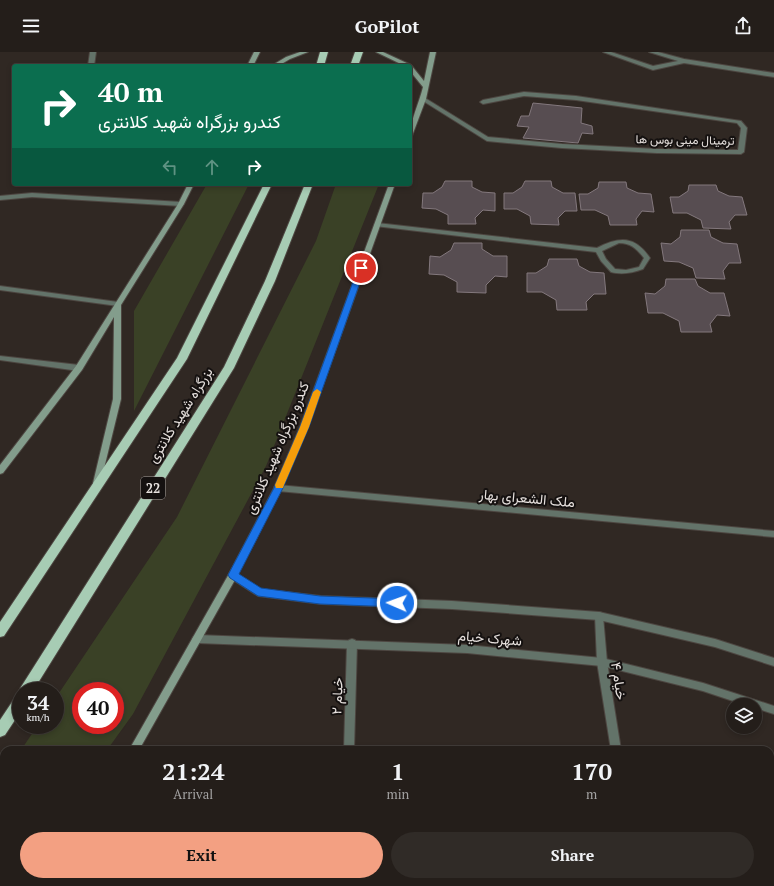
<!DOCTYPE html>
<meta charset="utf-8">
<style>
body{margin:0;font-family:"PT Serif",Vazirmatn,serif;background:#302b27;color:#f1f3f6;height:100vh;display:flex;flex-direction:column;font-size:15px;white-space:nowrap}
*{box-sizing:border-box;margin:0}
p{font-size:13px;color:#a3a2a2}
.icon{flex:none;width:22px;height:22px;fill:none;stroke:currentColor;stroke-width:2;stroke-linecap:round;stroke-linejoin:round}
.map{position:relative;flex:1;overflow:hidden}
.drawer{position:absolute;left:0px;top:694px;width:774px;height:140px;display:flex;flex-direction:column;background:#241e1a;border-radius:12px 12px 0 0;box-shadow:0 2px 6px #0003,0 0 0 1px #413c39}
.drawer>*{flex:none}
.hud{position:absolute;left:12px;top:12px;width:400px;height:122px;border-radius:4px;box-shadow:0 2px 6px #0003,0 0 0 1px #413c39;background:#0b6e4f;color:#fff;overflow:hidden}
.tools{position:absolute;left:726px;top:646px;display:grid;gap:8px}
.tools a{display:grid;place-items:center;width:36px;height:36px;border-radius:50%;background:#241e1a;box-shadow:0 2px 6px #0003,0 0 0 1px #413c39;font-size:20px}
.speed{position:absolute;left:12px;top:630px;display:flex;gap:8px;font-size:20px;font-weight:700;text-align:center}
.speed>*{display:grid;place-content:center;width:52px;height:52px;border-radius:50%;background:#241e1a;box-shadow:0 2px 6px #0003,0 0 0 1px #413c39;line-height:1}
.speed small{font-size:10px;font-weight:400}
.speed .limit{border:6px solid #d22;background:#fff;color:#111}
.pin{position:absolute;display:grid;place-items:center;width:34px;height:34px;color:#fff;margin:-17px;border:2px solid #fff;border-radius:50%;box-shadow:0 1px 4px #0007}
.me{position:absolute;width:44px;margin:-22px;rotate:272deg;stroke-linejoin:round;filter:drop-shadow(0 0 3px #0008)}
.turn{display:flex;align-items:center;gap:14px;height:84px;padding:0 20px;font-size:18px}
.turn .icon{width:52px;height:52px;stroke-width:2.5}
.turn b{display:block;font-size:28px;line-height:34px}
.lanes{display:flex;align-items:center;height:38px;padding:0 20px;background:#0003;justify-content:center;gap:20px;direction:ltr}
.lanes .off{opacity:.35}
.eta{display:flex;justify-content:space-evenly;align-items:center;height:68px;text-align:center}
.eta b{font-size:24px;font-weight:700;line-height:28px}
.cta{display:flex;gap:8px;margin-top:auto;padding:8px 20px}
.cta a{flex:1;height:46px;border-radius:24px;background:#f3a082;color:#111;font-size:16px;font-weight:700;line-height:46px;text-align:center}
.cta a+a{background:#302b27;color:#f1f3f6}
header{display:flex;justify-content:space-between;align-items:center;height:52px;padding:0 20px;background:#241e1a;font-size:18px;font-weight:700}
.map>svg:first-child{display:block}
.green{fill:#3a4126;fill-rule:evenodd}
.building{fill:#574d51;stroke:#83787d}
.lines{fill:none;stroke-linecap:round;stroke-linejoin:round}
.service-casing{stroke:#4d4641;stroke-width:2}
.minor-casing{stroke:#4d4641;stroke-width:2}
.tertiary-casing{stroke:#4d4641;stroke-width:2}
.secondary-casing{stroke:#4d4641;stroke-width:2}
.trunk-casing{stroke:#4d4641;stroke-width:2}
.service{fill:#637369;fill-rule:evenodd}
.minor{fill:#637369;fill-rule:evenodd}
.tertiary{fill:#637369;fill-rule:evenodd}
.secondary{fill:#839d8c;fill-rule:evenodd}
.trunk{fill:#a7ccb4;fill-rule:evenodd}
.route{fill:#1a73e8;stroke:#114b97}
.slow{fill:#f59e0b}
.labels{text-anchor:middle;stroke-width:4;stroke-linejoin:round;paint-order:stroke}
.far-street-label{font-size:12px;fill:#e7e1de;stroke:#151110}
.shield{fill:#151110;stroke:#a8a3a0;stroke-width:1}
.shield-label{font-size:13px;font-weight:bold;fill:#e7e1de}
.street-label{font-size:14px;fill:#e7e1de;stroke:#151110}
</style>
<header><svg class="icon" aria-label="menu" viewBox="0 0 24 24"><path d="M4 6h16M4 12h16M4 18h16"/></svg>GoPilot<svg class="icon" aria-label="share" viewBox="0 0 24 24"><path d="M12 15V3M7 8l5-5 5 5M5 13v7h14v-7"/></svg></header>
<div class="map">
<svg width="774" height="834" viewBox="0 0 774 834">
<rect width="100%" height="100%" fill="#302823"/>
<path class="green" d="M207,132H249L134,359V259Z
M336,132H379L266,414L133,662L107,698H21L38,673H55V647L177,465L316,189ZM81,639H115V673H81Z
M4,723V824L0,828V729Z"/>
<path class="building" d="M533,51L582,56L581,71L592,74L593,82L582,81L578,91L523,86L529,75L517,74L521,64H529Z
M445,129H472V135L482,140L495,141V159L483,158L475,166L476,172H448V163L436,157L422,156L423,141H433L442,135Z
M525,129H551L552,135L563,141H575L577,159H565L558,166L559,173L531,172L530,164L517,157H504V141H513L522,135Z
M599,130H626L627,136L638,141L651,142L654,160L642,159L636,167L637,173H610L608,164L595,158H581L579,142H588L598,136Z
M689,133H716L718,139L729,144L742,145L747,163H735L729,170L731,177L703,176L701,168L687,161H673L670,145H679L688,139Z
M681,178H709L711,185L723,191L737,192L741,211H729L723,219L725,227L696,226L693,216L679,210L664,209L661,191L671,192L680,185Z
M454,191H482V197L493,204H507V225L495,224L486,233V241L457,240V230L444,223L429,222L430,204L440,205L451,198Z
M549,207H577L579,214L590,220L604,221L606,242H594L586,250L587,258H557L556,248L542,240H527V221H536L547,214Z
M666,227H695L698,234L710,241H724L730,264L717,263L710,272L712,280H681L679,269L663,261H648L645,241L655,242L665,234Z"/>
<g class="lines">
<defs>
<path id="service" d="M603,0H611L653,14L678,9L649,0H658L684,7L774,21V25L684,11L653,18Z
M524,40L576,44L741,69L747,76L744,100L741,102L657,101L562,96L487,89L420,47L425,46L488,85L562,92L657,97L738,98L741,76L737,71L576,48L524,44L483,52L480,50L483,48Z
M377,171L597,196C620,184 635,184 650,206L643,217C632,221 622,223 611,220L601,209L596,200L375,174L374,173ZM619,191C631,191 637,197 644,206L639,215L626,218L615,217L606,207L602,199Z"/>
<path id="minor" d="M90,0H96L94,14H88Z
M32,141L181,150L184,152L181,154L32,145L0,148V144Z
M0,234L118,250L121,252L118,254L0,238Z
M0,304L79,313L83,316L79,319L0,308Z
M278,433L774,479V485L278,439L275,438L274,436L275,434Z
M599,560L602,561L603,564L607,610L621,698H611L597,610L595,564L596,561Z
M352,587L355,588L357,591L354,698H344L347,591L349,588Z
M341,830H351V834H341Z
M633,830H643L644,834H634Z"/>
<path id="tertiary" d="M233,519L260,537L321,544L452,549L599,560L715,587L774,606V614L715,595L599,568L452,557L321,552L258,544L230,526L229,523L230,520Z
M197,583L467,593L602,606L703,631L774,654V662L755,656V653H745L703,639L602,614L467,601L197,591L194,590L192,587L194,584Z"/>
<path id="secondary" d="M254,0H260L253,14H247Z
M300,0H308L290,7L278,14H271L286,5Z
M376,0H383L411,13L424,29L430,0H436L426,47L412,84L410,85C410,68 419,52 423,35L410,19V14H405Z
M188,132H194L184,152L121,253V347L100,433H94L93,431L113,347L114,265L82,318L3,421L0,422V413L76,314L178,152Z
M389,132H395L308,375L282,436L236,526L139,698H129L230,520L274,436L300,375Z
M32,830H58L57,834H31Z"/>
<path id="trunk" d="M320,0H328L324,14H316Z
M355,0H363L358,14H350Z
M264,132H272L187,307L4,584L0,585V570L177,306Z
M305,132H313L275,229L234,316L33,639H21V659L5,683L0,685V668L16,644L21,642L19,639L21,635L224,315L265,229Z"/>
</defs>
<use href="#service" class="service-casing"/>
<use href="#minor" class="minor-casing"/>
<use href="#tertiary" class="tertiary-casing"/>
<use href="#secondary" class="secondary-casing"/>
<use href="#trunk" class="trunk-casing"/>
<use href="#service" class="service"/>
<use href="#minor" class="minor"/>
<use href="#tertiary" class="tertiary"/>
<use href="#secondary" class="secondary"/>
<use href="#trunk" class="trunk"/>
</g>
<path class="route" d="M361,214L365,216L309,375L283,436L239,522L261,536L320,544L397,547L402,551L397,555L320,552L258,544L230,526L228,523L274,436L300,375L358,216Z"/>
<path class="slow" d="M317,337L321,340L309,375L284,433L283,436H276L275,433L300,375L313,340Z"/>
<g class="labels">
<g class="far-street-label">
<text transform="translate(685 88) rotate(1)" y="4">ترمینال مینی بوس ها</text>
</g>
<rect class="shield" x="141" y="425" width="24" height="22" rx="3"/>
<g class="shield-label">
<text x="153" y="441">22</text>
</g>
<g class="street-label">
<text transform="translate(180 363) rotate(-58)" y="5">بزرگراه شهید کلانتری</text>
<text transform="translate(277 396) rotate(-67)" y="5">کندرو بزرگراه شهید کلانتری</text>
<text transform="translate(527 446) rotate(5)" y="5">ملک الشعرای بهار</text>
<text transform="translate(490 586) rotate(5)" y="5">شهرک خیام</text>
<text transform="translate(619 629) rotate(81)" y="5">خیام ۴</text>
<text transform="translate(337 644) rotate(-88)" y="5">خیام ۲</text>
</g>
</g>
</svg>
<div class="tools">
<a><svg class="icon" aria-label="layers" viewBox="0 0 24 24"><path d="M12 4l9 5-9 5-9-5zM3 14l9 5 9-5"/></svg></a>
</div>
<div class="speed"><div>34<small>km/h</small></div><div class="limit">40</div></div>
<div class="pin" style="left:361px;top:216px;background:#d93025"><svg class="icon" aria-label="arrive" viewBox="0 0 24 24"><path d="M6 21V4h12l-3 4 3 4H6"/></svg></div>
<svg class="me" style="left:397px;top:551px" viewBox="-20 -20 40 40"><circle r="17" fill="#1a73e8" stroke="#fff" stroke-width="3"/><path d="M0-11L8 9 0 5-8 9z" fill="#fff"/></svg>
<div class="hud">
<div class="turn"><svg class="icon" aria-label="right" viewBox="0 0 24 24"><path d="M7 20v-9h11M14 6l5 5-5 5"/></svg><div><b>40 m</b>کندرو بزرگراه شهید کلانتری</div></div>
<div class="lanes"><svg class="icon off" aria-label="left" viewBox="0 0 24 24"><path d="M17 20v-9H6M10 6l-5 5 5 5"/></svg><svg class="icon off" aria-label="ahead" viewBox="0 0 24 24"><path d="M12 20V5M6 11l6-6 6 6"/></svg><svg class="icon" aria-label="right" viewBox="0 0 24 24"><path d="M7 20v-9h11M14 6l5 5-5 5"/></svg></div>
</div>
<section class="drawer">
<div class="eta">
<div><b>21:24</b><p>Arrival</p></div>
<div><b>1</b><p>min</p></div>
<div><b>170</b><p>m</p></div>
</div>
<div class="cta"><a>Exit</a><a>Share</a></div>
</section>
</div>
